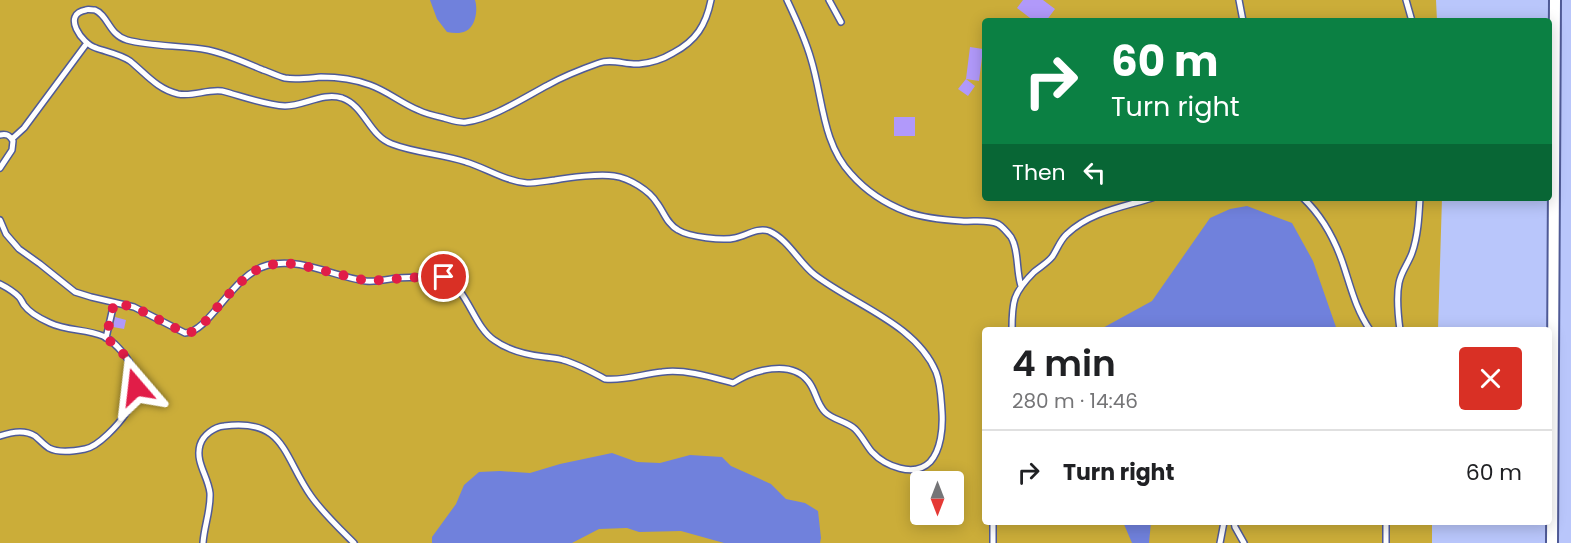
<!DOCTYPE html>
<meta charset="utf-8">
<style>
body{margin:0;font-family:Poppins,sans-serif;background:#f6f6f6;color:#202124;height:100vh;display:flex;flex-direction:column;font-size:22px;white-space:nowrap}
*{box-sizing:border-box;margin:0}
p{font-size:20px;color:#757577}
.icon{flex:none;width:33px;height:33px;fill:none;stroke:currentColor;stroke-width:2;stroke-linecap:round;stroke-linejoin:round}
.map{position:relative;flex:1;overflow:hidden}
.details{position:absolute;left:982px;top:327px;width:570px;height:198px;display:flex;flex-direction:column;background:#fff;border-radius:6px;box-shadow:0 3px 15px #0003}
.details>*{flex:none}
.banner{position:absolute;left:982px;top:18px;width:570px;height:183px;border-radius:6px;box-shadow:0 3px 15px #0003;background:#0b8043;color:#fff;overflow:hidden}
.needle{width:39px;rotate:180deg}
.buttons{position:absolute;left:910px;top:471px;display:grid;gap:12px}
.buttons a{display:grid;place-items:center;width:54px;height:54px;border-radius:6px;background:#fff;box-shadow:0 3px 15px #0003;font-size:30px}
.pin{position:absolute;display:grid;place-items:center;width:51px;height:51px;color:#fff;margin:-26px;border:3px solid #fff;border-radius:50%;box-shadow:0 2px 6px #0007}
.me{position:absolute;width:66px;margin:-33px;rotate:343deg;stroke-linejoin:round;filter:drop-shadow(0 0 4px #0008)}
.turn{display:flex;align-items:center;gap:21px;height:126px;padding:0 30px;font-size:27px}
.turn .icon{width:78px;height:78px;stroke-width:2.5}
.turn b{display:block;font-size:42px;line-height:51px}
.then{display:flex;align-items:center;height:57px;padding:0 30px;background:#0003;gap:12px;font-size:22px}
.round{display:grid;place-items:center;flex:none;width:63px;height:63px;border-radius:6px;background:#f6f6f6}
.head{display:flex;align-items:center;justify-content:space-between;height:102px;padding:0 30px}
h1{font-size:36px;font-weight:600;line-height:45px}
ul{padding:0;list-style:none}
li{display:flex;align-items:center;gap:18px;height:84px;padding:0 30px;border-top:2px solid #e0e0e0}
li div{flex:1}
li b{display:block;font-size:22px}
li em{font-style:normal}
.map>svg:first-child{display:block}
.green{fill:#cbad39;fill-rule:evenodd}
.water{fill:#7081dc}
.building{fill:#b199fa}
.lines{fill:none;stroke-linecap:round;stroke-linejoin:round}
.service-casing{stroke:#4f5a96;stroke-width:8}
.minor-casing{stroke:#4f5a96;stroke-width:14}
.service{stroke:#fff;stroke-width:5}
.minor{stroke:#fff;stroke-width:10}
.route{stroke:#e11d48;stroke-width:10;stroke-dasharray:0 18}
</style>
<div class="map">
<svg width="1571" height="543" viewBox="0 0 1571 543">
<rect width="100%" height="100%" fill="#b9c6fb"/>
<path class="green" d="M0,0H1436L1437,21H986V198H1442L1438,330H986V522H1432V543H0ZM921,482H954V514H921Z"/>
<path class="water" d="M430,0H475C478,9 476,26 466,31C460,34 453,33 447,32L437,19Z
M1247,206L1292,223L1313,261L1337,330H1099L1152,301L1210,218L1230,209Z
M612,453L637,462L660,463L690,455L722,457L731,466L771,484L786,499L805,503L818,511L821,538L820,543H724L681,531L639,532L627,528L599,529L572,543H432V537L456,504L464,485L479,472L500,471L530,473L560,464Z
M1123,522H1151L1149,543H1132Z"/>
<path class="building" d="M1023,0H1043L1055,9L1046,21H1034L1017,8Z
M970,47L983,49L979,81L966,79Z
M966,79L975,86L968,96L958,89Z
M894,117H915V136H894Z
M115,317L126,320L124,329L113,327Z"/>
<g class="lines">
<defs>
<path id="service" d="M787,0C796,19 805,38 811,59C823,98 822,143 851,174C866,191 886,204 907,212C924,218 944,220 961,221C973,222 987,219 998,224C1003,227 1007,232 1011,237C1019,250 1016,271 1021,286
M829,0L841,22
M1239,0L1243,21
M1406,0L1412,21
M0,135C7,133 10,136 13,141L12,150L0,168
M12,139L24,128L87,43
M1303,198C1323,217 1337,244 1345,270C1352,292 1357,311 1370,330
M0,220L6,234L19,249L40,264L75,292L91,297L134,307L185,333C210,332 232,274 268,265C301,257 334,277 366,281C377,282 388,279 398,278C406,277 413,278 421,277C429,276 435,273 443,277C468,288 473,326 494,340C509,351 527,355 545,357C551,358 557,358 563,360C578,364 592,372 605,379C625,381 642,374 662,372C686,369 711,377 733,383C753,370 791,359 808,381C816,390 816,403 825,412C833,420 846,421 855,429C862,436 866,445 872,452C885,466 914,478 930,462C941,450 943,428 942,412C941,399 941,385 936,372C916,324 854,305 815,275C799,263 789,240 769,231C757,227 746,236 735,238C723,241 689,237 678,230C667,224 664,212 657,203C649,190 629,178 614,176C600,174 570,177 555,180C546,181 536,183 527,183C505,181 486,168 466,162C442,154 415,153 392,144C369,136 365,106 342,98C323,92 304,106 285,106C265,105 241,96 222,91C207,89 193,97 178,94C157,89 146,74 130,61C120,54 107,52 96,48C82,44 61,14 86,10C86,9 94,10 95,10C108,15 109,35 127,40C153,47 181,45 208,50C227,54 246,63 263,70C270,72 277,76 285,78C296,80 309,78 321,77C337,77 354,79 370,85C387,91 401,103 418,110C426,114 435,116 444,118C451,120 459,123 466,122C492,119 525,97 548,85C564,76 582,69 599,63C612,58 625,65 639,64C651,63 663,59 673,53C696,41 706,25 711,0
M0,284C6,287 14,292 19,297C21,299 22,302 24,305C29,312 41,319 50,323C67,331 86,329 103,336C112,340 118,347 124,354C139,373 139,393 126,413C119,424 98,447 85,449C75,451 58,453 49,448C44,445 40,440 35,436C24,429 11,432 0,436
M1012,330C1012,301 1013,293 1034,272C1040,267 1047,263 1052,257C1057,250 1060,240 1067,234C1090,212 1123,207 1152,198
M1400,330C1398,315 1396,298 1399,283C1401,272 1408,264 1412,253C1418,236 1419,216 1420,198
M106,338L114,303
M993,522V543
M1234,522L1235,527L1244,543
M1386,522V543
M203,543C204,526 211,510 210,493C208,476 195,462 200,445C203,435 214,427 224,426C285,418 283,456 311,496C323,513 339,528 354,543
M1220,543L1224,522"/>
<path id="minor" d="M1552,543L1555,0"/>
</defs>
<use href="#service" class="service-casing"/>
<use href="#minor" class="minor-casing"/>
<use href="#service" class="service"/>
<use href="#minor" class="minor"/>
</g>
<g class="lines">
<path class="route" d="M136,387C135,365 123,351 106,338L114,303L134,307L185,333H190L204,323L226,297L250,273L265,266L280,263L296,264L367,281L422,277L432,274L444,277"/>
</g>
</svg>
<div class="buttons">
<a><svg class="needle" viewBox="-14 -14 28 28"><path d="M0-13l5 13h-10z" fill="#e53935"/><path d="M0 13l5-13h-10z" fill="#757577"/></svg></a>
</div>
<div class="pin" style="left:444px;top:277px;background:#d93025"><svg class="icon" aria-label="arrive" viewBox="0 0 24 24"><path d="M6 21V4h12l-3 4 3 4H6"/></svg></div>
<svg class="me" style="left:136px;top:387px" viewBox="-20 -20 40 40"><path d="M0-17L14 15 0 8-14 15z" fill="#e11d48" stroke="#fff" stroke-width="4"/></svg>
<div class="banner">
<div class="turn"><svg class="icon" aria-label="right" viewBox="0 0 24 24"><path d="M7 20v-9h11M14 6l5 5-5 5"/></svg><div><b>60 m</b>Turn right</div></div>
<div class="then">Then<svg class="icon" aria-label="left" viewBox="0 0 24 24"><path d="M17 20v-9H6M10 6l-5 5 5 5"/></svg></div>
</div>
<section class="details">
<div class="head"><div><h1>4 min</h1><p>280 m · 14:46</p></div><a class="round" style="background:#d93025;color:#fff"><svg class="icon" aria-label="close" viewBox="0 0 24 24"><path d="M6 6l12 12M18 6L6 18"/></svg></a></div>
<ul>
<li><svg class="icon" aria-label="right" viewBox="0 0 24 24"><path d="M7 20v-9h11M14 6l5 5-5 5"/></svg><div><b>Turn right</b></div><em>60 m</em></li>
</ul>
</section>
</div>
